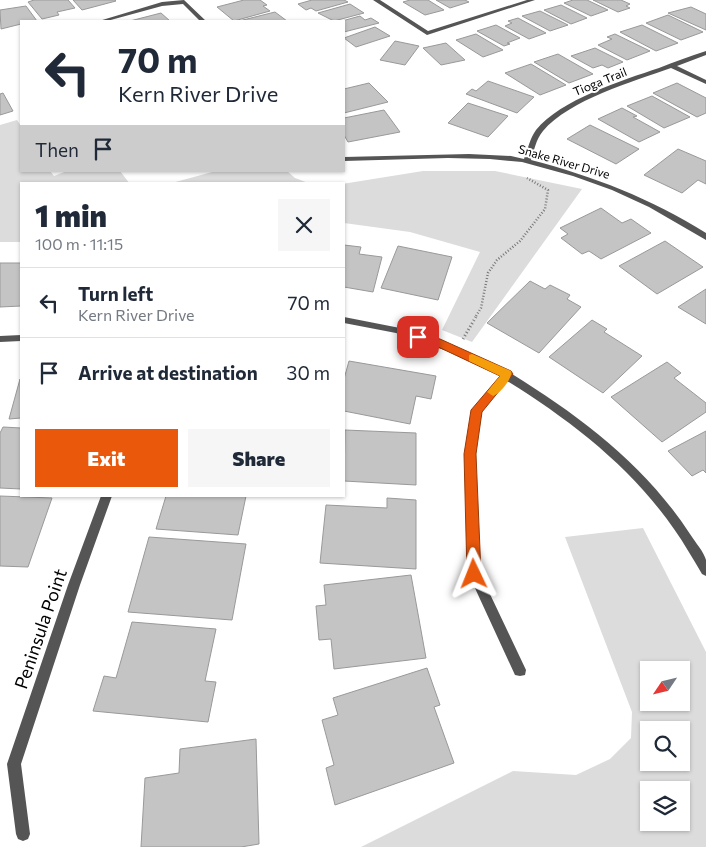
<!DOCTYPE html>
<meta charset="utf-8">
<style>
body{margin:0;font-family:Commissioner,sans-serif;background:#f6f6f7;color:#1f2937;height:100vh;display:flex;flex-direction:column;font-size:19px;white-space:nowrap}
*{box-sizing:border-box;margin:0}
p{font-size:16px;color:#747a83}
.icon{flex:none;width:28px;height:28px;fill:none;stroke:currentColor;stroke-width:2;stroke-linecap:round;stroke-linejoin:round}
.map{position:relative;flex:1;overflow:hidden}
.drawer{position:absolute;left:20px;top:182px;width:325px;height:315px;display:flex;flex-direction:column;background:#fff;border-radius:0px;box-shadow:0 1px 4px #0004}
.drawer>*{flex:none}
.top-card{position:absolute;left:20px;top:20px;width:325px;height:152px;border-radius:0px;box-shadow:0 1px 4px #0004;background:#fff;color:#1f2937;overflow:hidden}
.needle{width:32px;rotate:235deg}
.buttons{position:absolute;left:640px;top:661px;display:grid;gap:10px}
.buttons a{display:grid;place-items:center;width:50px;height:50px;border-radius:0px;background:#fff;box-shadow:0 1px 4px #0004;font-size:25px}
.pin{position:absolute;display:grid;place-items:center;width:42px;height:42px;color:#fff;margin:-21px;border-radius:10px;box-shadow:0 2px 8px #0006}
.me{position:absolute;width:55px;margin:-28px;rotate:358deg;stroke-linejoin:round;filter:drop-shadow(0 0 4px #0008)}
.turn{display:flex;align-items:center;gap:18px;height:105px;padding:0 15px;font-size:22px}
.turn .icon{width:65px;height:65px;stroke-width:2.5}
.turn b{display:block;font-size:35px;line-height:42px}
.then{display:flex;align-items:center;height:48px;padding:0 15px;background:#0003;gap:10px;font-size:19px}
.round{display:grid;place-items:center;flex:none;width:52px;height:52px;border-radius:0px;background:#f6f6f7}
.overview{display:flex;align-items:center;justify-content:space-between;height:85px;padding:0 15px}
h1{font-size:30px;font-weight:800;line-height:38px}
.cta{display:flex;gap:10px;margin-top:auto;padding:10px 15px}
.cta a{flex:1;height:58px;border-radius:0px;background:#ea580c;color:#fff;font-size:20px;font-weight:800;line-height:58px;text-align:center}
.cta a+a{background:#f6f6f7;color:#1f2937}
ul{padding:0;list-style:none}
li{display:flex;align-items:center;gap:15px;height:70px;padding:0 15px;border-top:1px solid #e0e1e3}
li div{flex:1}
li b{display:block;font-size:19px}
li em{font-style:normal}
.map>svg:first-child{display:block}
.green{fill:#dcdcdc;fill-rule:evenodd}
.building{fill:#c4c4c4;stroke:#999}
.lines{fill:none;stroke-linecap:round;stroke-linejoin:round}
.path-far1{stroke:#777;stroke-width:2.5;stroke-dasharray:1 2;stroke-linecap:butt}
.path{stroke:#777;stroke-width:3;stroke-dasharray:1 2.5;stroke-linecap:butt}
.street{fill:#555;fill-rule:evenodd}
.route{fill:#ea580c;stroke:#983908}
.slow{fill:#f59e0b}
.labels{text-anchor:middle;stroke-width:4;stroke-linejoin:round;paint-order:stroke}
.far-street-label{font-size:12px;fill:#000;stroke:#fff}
.near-street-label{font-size:18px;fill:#000;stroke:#fff}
</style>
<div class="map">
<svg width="706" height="847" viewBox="0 0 706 847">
<rect width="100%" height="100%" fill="#fff"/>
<path class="green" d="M17,120L21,126V171H50L54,176L67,171H120L130,184H21V242H0V125Z
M216,171H287L295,178L311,184H168Z
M423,171H495L582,189L472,342L442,330L480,252L410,232L344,223L342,184Z
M643,528L706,652V847H361L513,771L576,775L610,759L631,738L632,712L565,537ZM649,670H681V702H649ZM649,730H681V762H649ZM649,790H681V822H649Z"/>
<path class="building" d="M34,0H68L75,8L57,12L59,15L42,19L28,2Z
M73,0H115L116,1L82,10Z
M244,0H260L267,5L263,6L270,11L234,21L217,7Z
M312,0H344L348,2L316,11L311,8L306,10L298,4Z
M410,0H428L444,10L425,15L403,2Z
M436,0H465L469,2L450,8Z
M573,0H587L608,10L591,16L564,3Z
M593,0H621L630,4L626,6L630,8L618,12Z
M350,4L364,13L334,21L318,13Z
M561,5L587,18L571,24L544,10Z
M26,6L37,21H21V24L1,29L0,10Z
M691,7L706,14V30L668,13Z
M540,11L568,25L550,31L522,16Z
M275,12L287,21H239Z
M161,13L170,21H130Z
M668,15L703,32L681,40L646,23Z
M360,16L365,20L371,18L379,23L344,32L342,21Z
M518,18L546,33L529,39L505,26L512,23L508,21Z
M496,25L520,38L507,43L510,44L504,46L477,31Z
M642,25L678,43L656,51L620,32Z
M375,27L390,36L356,47L344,38Z
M476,34L503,50L483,57L456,40Z
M615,34L650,51L627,60L598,45L612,39L607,37Z
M395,41L419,46L405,65L380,60Z
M446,43L465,60L441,65L423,48Z
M595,48L623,62L608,68L602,65L593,68L571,56Z
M558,54L593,74L569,83L534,62Z
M531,64L566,85L540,95L505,73Z
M488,81L534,97L517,113L466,94L472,89L476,91Z
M369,83L388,102L344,113V89Z
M677,83L706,98V113L697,117L653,93Z
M3,93L13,111L0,115V94Z
M652,96L690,117L664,128L627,106Z
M468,103L508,116L488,137L448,123Z
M622,108L637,116L633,117L660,132L639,142L598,119Z
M384,110L400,132L348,142L344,135V118Z
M590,125L639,149L616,164L567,139Z
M678,149L706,161V184L698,180L682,193L644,175Z
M601,208L622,223L631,219L651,233L601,259L589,251L582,254L561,238L568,234L560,228Z
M665,241L703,267L657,294L619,266Z
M344,245L361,247L359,254L382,257L373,292L344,287Z
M398,246L452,257L438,300L381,288Z
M0,263H21V306L0,307Z
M530,281L545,289L550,285L570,295L567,299L581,307L539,353L487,323Z
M706,289V324L678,307Z
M592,320L607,329L604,332L642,356L603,393L549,357Z
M349,361L436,376L431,399L416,396L410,424L344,411V379Z
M667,362L681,373L674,378L706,403V412L662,442L611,397Z
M20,379L21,418L9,419Z
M3,427L21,428V489L0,488V433Z
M345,430L416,433V485L344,481Z
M706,431V473L703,470L692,476L668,451Z
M0,496L52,498L28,567L0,566Z
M166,496H246L238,535L156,529Z
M387,498L416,500V569L320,563L326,505L387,508Z
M149,537L246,544L232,620L128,612Z
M411,575L426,658L334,669L331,639L319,640L316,606L326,605L324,585Z
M132,622L216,629L205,681L216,682L208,722L93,711L104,676L116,678Z
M427,668L440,705L434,707L454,763L335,805L326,768L334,765L322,720L338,715L333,698Z
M256,739L259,844L241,847H141L145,778L179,773L180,749Z"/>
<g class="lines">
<path class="path-far1" d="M476,316L481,308L488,273L497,260L520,241L545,209L548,190L527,178"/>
<path class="path" d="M463,339L477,315"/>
<path class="street" d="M184,0L206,21H200L183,4L162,6L107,21H99L162,2Z
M373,0H380L428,31L527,0H535L427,35Z
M706,51V55L677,66L706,80V84L671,68C634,81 569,100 543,131C536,139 534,151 531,160C593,176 652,199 706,233V240L649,207L612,190L573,176L522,162L490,159L448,158L344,161V157L469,154L511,156L524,159C528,149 530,138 536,130C560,100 623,80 659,68C674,62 690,56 706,51Z
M344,317L400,328L453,346L510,371L512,374C580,416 646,466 690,534C695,542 704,552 706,560C706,565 706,571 706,576L702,574C693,559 684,543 674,529C631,467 570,420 507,381L482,411L475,454L480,573L526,670L525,675L520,676L515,675L468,573L465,454L472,410L500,376L447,351L396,333L344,323Z
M21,335V341L0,342V336Z
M101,496H112L80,585L21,764L30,834L28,839L23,841L18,839L16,834L7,764L68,585Z"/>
</g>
<path class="route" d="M418,333L440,339L511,371L513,374L482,412L476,454L481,574L479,578L474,580L469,578L467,574L464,454L471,410L500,376L434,345L414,339L413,337Z"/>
<path class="slow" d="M472,354L511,371C513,378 500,394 493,396L487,392L500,376L469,361V355Z"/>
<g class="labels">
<g class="far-street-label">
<text transform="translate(600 82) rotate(-22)" y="4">Tioga Trail</text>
<text transform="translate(564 162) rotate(16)" y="4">Snake River Drive</text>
</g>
<g class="near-street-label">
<text transform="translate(41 629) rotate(-71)" y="6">Peninsula Point</text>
</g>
</g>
</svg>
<div class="buttons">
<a><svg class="needle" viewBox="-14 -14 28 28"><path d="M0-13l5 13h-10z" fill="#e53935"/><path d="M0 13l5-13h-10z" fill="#747a83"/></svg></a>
<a><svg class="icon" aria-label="search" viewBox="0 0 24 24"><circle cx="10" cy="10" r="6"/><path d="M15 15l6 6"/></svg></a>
<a><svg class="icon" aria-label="layers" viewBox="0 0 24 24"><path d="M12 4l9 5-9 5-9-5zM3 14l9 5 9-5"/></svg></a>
</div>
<div class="pin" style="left:418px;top:337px;background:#d93025"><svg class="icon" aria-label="arrive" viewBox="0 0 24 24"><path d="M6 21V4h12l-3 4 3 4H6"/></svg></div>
<svg class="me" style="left:474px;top:574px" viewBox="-20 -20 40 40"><path d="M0-17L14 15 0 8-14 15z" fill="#ea580c" stroke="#fff" stroke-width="4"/></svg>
<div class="top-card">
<div class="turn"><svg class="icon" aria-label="left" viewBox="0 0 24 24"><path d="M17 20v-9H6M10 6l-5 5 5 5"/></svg><div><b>70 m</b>Kern River Drive</div></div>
<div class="then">Then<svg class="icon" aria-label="arrive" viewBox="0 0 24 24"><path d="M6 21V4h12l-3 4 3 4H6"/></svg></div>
</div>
<section class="drawer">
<div class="overview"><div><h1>1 min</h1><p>100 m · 11:15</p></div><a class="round"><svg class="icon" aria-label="close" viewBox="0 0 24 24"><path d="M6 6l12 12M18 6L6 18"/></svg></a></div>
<ul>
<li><svg class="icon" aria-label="left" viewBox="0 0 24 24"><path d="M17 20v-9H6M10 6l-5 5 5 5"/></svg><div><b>Turn left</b><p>Kern River Drive</p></div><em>70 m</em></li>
<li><svg class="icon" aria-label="arrive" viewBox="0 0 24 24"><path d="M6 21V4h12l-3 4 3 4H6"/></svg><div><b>Arrive at destination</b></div><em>30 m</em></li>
</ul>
<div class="cta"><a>Exit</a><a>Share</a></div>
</section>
</div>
